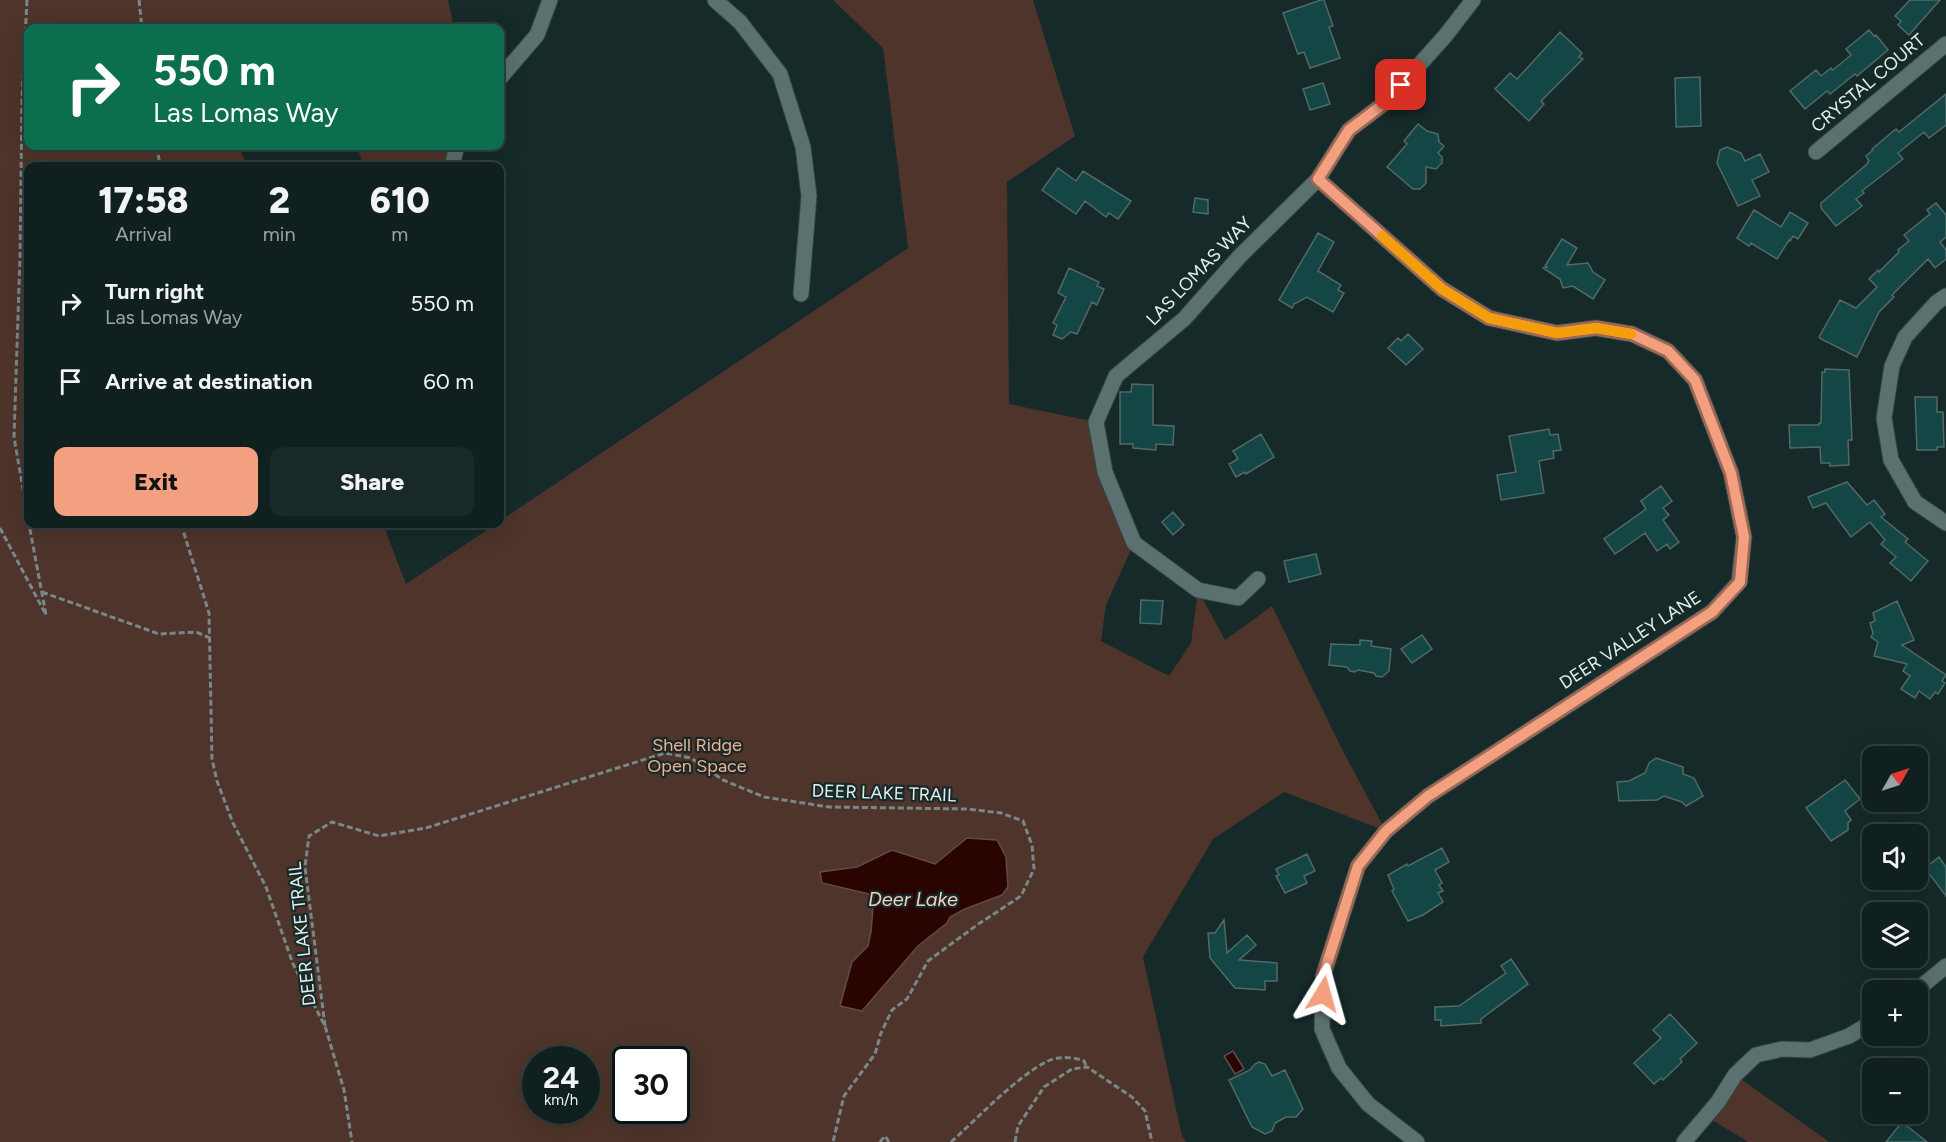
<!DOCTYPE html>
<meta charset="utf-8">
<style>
body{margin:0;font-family:Figtree,sans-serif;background:#192828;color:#f1f3f6;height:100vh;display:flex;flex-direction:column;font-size:22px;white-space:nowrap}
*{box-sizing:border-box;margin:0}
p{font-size:20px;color:#9ca3a4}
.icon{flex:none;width:33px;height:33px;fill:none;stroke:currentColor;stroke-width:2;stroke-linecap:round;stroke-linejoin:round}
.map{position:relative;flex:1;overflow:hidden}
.sheet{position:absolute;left:24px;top:162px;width:480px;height:366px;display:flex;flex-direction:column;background:#10201f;border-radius:12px;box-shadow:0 6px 24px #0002,0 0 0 2px #303e3d}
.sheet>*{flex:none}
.guide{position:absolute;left:24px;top:24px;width:480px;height:126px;border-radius:12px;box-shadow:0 6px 24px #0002,0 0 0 2px #303e3d;background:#0b6e4f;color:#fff;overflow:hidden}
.needle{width:39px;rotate:51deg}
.controls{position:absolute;left:1862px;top:746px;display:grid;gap:12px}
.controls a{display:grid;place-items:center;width:66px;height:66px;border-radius:12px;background:#10201f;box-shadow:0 6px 24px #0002,0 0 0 2px #303e3d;font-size:30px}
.speed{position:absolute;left:522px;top:1046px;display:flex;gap:12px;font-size:30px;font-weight:700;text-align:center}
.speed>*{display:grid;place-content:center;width:78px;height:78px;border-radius:50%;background:#10201f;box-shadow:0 6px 24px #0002,0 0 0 2px #303e3d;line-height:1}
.speed small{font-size:15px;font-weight:400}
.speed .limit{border:3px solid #111;border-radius:9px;background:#fff;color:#111}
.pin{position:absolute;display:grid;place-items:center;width:51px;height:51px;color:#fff;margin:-26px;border-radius:12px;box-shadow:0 3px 9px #0006}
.me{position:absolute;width:66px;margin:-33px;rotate:8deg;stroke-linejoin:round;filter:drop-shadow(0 0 4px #0008)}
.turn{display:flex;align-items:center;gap:21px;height:126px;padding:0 30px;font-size:27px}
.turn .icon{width:78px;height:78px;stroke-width:2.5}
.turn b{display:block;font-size:42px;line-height:51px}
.eta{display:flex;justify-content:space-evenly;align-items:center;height:102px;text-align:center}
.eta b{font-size:36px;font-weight:800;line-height:42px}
.cta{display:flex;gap:12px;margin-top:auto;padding:12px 30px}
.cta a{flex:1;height:69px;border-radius:12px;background:#f2a080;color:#111;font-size:24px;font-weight:800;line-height:69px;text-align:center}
.cta a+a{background:#192828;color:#f1f3f6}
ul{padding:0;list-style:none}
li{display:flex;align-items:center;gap:18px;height:78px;padding:0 30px}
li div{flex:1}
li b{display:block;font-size:22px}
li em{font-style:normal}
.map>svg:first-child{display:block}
.green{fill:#4e342a;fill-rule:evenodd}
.water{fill:#290400;stroke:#614b48;stroke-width:1.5}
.building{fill:#134644;stroke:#526967;stroke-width:1.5}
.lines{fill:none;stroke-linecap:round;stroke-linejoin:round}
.street-casing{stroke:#334443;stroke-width:17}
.path{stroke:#778887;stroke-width:3;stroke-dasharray:6 3;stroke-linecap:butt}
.street{stroke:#5a716f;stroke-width:15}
.route-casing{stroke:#9d6853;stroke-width:15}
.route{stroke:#f2a080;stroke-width:10}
.slow{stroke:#f59e0b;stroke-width:10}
.labels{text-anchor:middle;stroke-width:4.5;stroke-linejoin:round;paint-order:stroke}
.street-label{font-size:18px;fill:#e3f0ef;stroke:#152a29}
.park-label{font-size:18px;fill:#f7ad90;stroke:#152a29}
.water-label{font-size:20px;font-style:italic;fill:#fccebc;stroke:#152a29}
</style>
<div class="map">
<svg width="1946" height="1142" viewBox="0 0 1946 1142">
<rect width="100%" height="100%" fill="#152a29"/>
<path class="green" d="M0,0H448L454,28H321L320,25L316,28H28V146H239L247,166H28V524H383L406,584L496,524H500V521L908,248L883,48L833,0H1033L1075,136L1007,182L1009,404L1096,422L1134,543L1106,605L1101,641L1169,676L1191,643L1198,590L1225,640L1272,606L1344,753L1386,831L1284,792L1213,839L1143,957L1182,1136L1186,1142H0ZM536,1059H586V1110H536ZM626,1059H676V1110H626Z
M357,146H457L446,166H363Z
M1735,1075L1827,1140L1829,1142H1748L1706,1116Z"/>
<path class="water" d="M967,838L997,840L1006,857L1008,887L1002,895L965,909L950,917L947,923L918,946L862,1011L840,1006L852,962L868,946L871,932L874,895L822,883L820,872L857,867L892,850L935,864Z
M1233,1051L1244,1069L1235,1074L1224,1056Z"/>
<path class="building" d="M1321,0H1324L1333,26L1329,27L1340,58L1310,68L1304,52L1298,54L1283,13Z
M1910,0H1940L1909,35L1898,25L1901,21L1895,16Z
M1869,30L1874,36L1876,35L1888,50L1857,76L1855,74L1830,94L1827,91L1805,109L1790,91L1816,70L1821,76L1831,68L1833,70L1851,55L1846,49Z
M1560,32L1582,53L1579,57L1583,59L1541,101L1544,104L1529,121L1495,89L1510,73L1517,79Z
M1700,77L1701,126L1676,127L1675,78Z
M1323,83L1330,104L1310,110L1303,89Z
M1946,94V125L1929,138L1924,132L1898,153L1903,159L1862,191L1864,193L1856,199L1862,206L1836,226L1821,208V203L1866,165L1869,161L1866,156L1873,150L1872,149L1896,129L1899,132Z
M1418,124L1427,131L1438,134L1439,142L1444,146L1438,153L1442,157V163L1436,169L1426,167V183L1420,189H1413L1387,167L1407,144L1404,141Z
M1727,147L1741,153L1745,161L1760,154L1769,172L1752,180L1760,196L1738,206L1717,163L1720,150Z
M1058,168L1076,181L1083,171L1131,201L1118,219L1109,213L1106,217L1085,201L1076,214L1042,190Z
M1195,198L1208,200V214L1193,212Z
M1936,203L1946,215V237L1940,242L1946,250V259L1935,268L1928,259L1892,295L1894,297L1879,312L1857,357L1821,339L1819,337L1840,300L1856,308L1877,287L1869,279L1878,270L1879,272L1899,252L1898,250L1909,241L1904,235L1930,214L1927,210Z
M1754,210L1781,227L1790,212L1808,223L1798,239L1793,236L1790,241L1789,240L1777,259L1751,243L1749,246L1737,238Z
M1318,233L1334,242L1318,271L1341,285L1338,290L1344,293L1333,312L1307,297L1294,304L1292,308L1279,300Z
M1562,239L1577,248L1567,265L1588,263L1593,272L1605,280L1593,299L1573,286L1563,288L1560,279L1543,268L1547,267L1545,266Z
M1069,268L1099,282L1097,286L1104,289L1097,305L1092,302L1077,334L1071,332L1062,339L1053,335L1057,325L1053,323L1066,297L1058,293Z
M1408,334L1423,349L1406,365L1388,348L1398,338L1401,341Z
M1825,369L1849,370L1852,440H1848L1849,465L1830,466V463H1821L1820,447L1790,448L1789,425H1819V423H1821L1822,372H1825Z
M1132,384L1153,385V425L1174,426L1173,445L1156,444V450L1133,448V444H1120V392H1131Z
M1915,397H1937V412H1943L1944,447H1937V450H1917Z
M1549,429L1550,435L1558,434L1561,450L1553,451L1554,458L1539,461L1544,493L1501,500L1497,475L1516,472L1509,436Z
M1261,434L1274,457L1246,474L1245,472L1236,477L1229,464L1238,459L1233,451Z
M1847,482L1867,505L1874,500L1885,514L1881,517L1908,539L1905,542L1928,561L1911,581L1890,563L1896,557L1881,544L1885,540L1870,522L1851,537L1826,503L1813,508L1808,497Z
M1661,486L1672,501L1663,508L1669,515L1663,520L1679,542L1670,549L1667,544L1657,551L1645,533L1615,554L1604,539L1646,509L1641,501Z
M1173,512L1184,525L1173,535L1162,522Z
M1316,554L1321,574L1289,582L1284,561Z
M1141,600L1163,601L1161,624L1140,623Z
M1897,601L1914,640L1902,645L1946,675L1942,681L1945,683L1938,694L1935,692L1930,699L1919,691L1915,698L1901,689L1910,676L1903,671L1907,664L1874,656L1878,642L1871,637L1873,633L1870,623L1875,621L1873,613Z
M1422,635L1432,649L1412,663L1401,649Z
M1360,640L1372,641L1371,646L1391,649L1389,671L1382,677L1376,676L1374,673L1358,670L1355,672L1350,671L1347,667L1329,665L1331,644L1360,645Z
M1656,758L1683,767V774L1694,778L1703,796L1686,806L1682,802L1664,796L1657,800L1619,801L1617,782L1629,781L1645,773L1649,763Z
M1845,780L1860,799L1845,811L1851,820L1848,823V830L1831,841L1806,808Z
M1442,848L1449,862L1435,870L1442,883L1439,885L1443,891L1438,893L1443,902L1423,915L1408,921L1392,891L1394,889L1388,875L1407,864L1408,866Z
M1307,854L1315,871L1304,876L1307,883L1285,893L1276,876L1279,875L1276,869Z
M1939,857L1946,867V896L1925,868Z
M1224,920L1227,953L1247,935L1256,945L1239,960L1277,963V981H1265V990L1235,988L1210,958L1208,933H1215Z
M1511,959L1528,984L1481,1019V1023L1441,1026V1020H1435V1007L1459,1006L1506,973L1501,966Z
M1670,1014L1697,1043L1680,1059L1682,1062L1663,1080L1661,1078L1654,1084L1634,1063L1661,1038L1653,1030Z
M1259,1062L1265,1064L1272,1076L1285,1070L1303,1109L1296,1117H1286L1275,1123L1272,1131L1265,1134L1252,1127L1229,1080L1250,1070L1255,1064Z
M1902,1122L1927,1142H1886Z"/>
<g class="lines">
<defs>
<path id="street" d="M715,0L740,22L780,74L803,147L809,196L801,294
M500,78L537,35L550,0
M1816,152L1946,44
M452,166L457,146
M1318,179L1442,289L1489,318L1557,333L1596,328L1632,334L1668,351L1695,380L1731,473L1744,537L1739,582L1712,612L1428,796L1386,831L1358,866L1323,976L1322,1029L1339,1068L1368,1104L1417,1142
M1946,296L1936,303L1905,337L1892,366L1884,418L1891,460L1915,502L1946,523
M1258,579L1238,598L1198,590L1134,543L1105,472L1096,422L1116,376L1184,319L1240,256L1318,179L1349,130L1386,102L1446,35L1473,0
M1917,990L1946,966
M1684,1142L1718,1102L1735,1075L1756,1055L1782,1049L1810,1050L1849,1036L1872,1022"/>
</defs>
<use href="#street" class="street-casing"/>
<path class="path" d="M27,0L22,100L20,256L14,437L28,518
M139,0L142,28
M157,146L160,166
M181,524L209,613L212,759L217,781L233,823L266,887L293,964L325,1026L344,1090L352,1142
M0,528L46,615L29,524
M42,592L159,634L196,632L210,638
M325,1026L305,867L309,836L332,822L379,836L426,828L665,753L691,758L723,780L764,797L829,807L968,809L1001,813L1023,821L1032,845L1034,869L1021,896L977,925L928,961L907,999L892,1010L881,1033L875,1054L844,1096L833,1142
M880,1142L885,1136L889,1142
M951,1142C978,1118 1017,1076 1048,1061C1058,1056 1074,1057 1084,1061L1087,1067
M1015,1142L1018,1126L1044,1087L1072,1069L1087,1067L1132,1097L1145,1111L1152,1142"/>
<use href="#street" class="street"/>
</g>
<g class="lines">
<defs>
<path id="route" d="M1323,994V976L1358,866L1386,831L1428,796L1712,612L1740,582L1744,537L1731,473L1695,380L1668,351L1632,334L1596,328L1557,333L1489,318L1442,289L1318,179L1349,130L1386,102L1401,85"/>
</defs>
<use href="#route" class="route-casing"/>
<use href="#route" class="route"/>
<path class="slow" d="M1382,236L1442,289L1489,318L1557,333L1596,328L1631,334"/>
</g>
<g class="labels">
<g class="street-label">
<text transform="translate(1868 83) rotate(-40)" y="6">CRYSTAL COURT</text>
<text transform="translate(1199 271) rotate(-46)" y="6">LAS LOMAS WAY</text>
<text transform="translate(1630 640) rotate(-33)" y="6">DEER VALLEY LANE</text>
<text transform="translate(884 793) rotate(2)" y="6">DEER LAKE TRAIL</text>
<text transform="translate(302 934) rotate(-96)" y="6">DEER LAKE TRAIL</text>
</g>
<g class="park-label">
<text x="697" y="751">Shell Ridge<tspan x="697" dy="21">Open Space</tspan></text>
</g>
<g class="water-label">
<text x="913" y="906">Deer Lake</text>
</g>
</g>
</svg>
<div class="controls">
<a><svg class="needle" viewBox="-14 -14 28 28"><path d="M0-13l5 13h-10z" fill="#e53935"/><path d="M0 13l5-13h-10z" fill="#9ca3a4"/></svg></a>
<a><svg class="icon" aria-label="sound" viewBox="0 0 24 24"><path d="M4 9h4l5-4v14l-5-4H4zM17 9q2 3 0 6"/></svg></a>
<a><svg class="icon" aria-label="layers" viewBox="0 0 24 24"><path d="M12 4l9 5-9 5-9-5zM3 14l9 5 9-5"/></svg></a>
<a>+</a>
<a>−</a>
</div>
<div class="speed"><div>24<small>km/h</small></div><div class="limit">30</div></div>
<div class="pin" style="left:1401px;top:85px;background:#d93025"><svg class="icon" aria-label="arrive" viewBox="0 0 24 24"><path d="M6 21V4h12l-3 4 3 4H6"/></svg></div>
<svg class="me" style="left:1323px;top:994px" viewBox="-20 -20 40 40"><path d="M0-17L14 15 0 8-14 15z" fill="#f2a080" stroke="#fff" stroke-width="4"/></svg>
<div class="guide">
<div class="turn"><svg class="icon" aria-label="right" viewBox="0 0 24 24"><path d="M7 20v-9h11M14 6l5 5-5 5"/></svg><div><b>550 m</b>Las Lomas Way</div></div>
</div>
<section class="sheet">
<div class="eta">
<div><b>17:58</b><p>Arrival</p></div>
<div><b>2</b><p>min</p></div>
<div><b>610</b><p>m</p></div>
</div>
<ul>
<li><svg class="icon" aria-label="right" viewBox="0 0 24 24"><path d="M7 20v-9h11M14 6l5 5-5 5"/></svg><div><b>Turn right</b><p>Las Lomas Way</p></div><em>550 m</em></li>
<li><svg class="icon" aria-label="arrive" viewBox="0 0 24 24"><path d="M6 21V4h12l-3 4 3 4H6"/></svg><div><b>Arrive at destination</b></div><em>60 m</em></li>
</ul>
<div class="cta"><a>Exit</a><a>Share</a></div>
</section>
</div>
